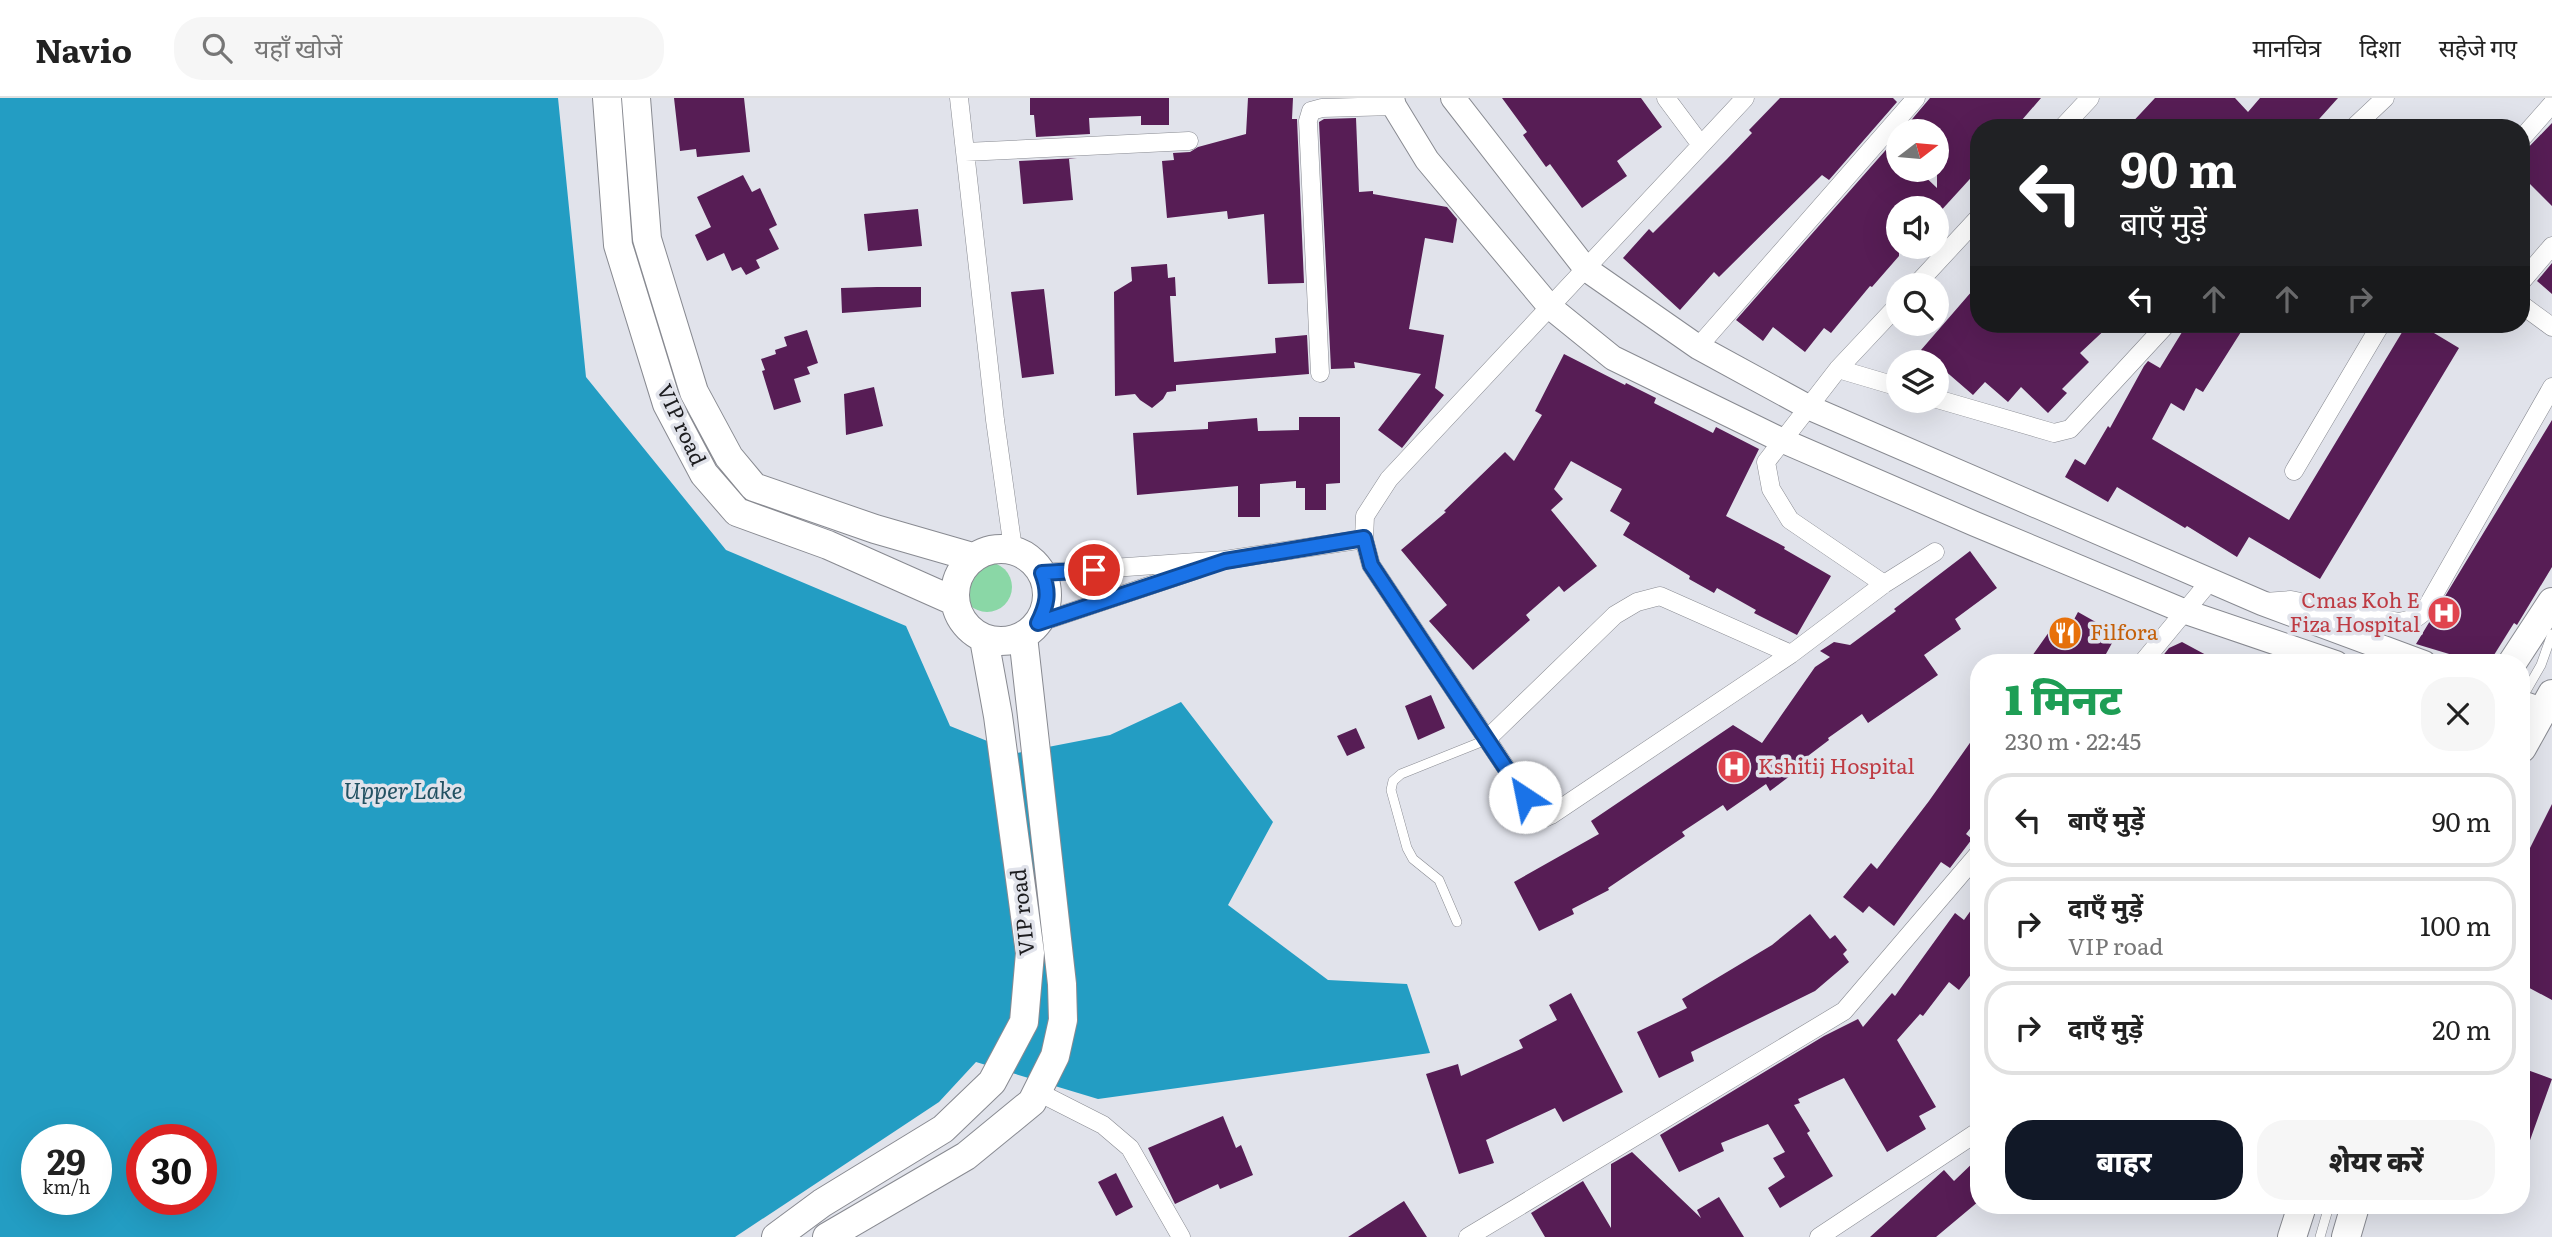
<!DOCTYPE html>
<html lang="hi">
<meta charset="utf-8">
<style>
body{margin:0;font-family:Literata,"Noto Sans Devanagari",serif;background:#f6f6f6;color:#222;height:100vh;display:flex;flex-direction:column;font-size:26px;white-space:nowrap}
*{box-sizing:border-box;margin:0}
p{font-size:23px;color:#767676}
.icon{flex:none;width:38px;height:38px;fill:none;stroke:currentColor;stroke-width:2;stroke-linecap:round;stroke-linejoin:round}
.map{position:relative;flex:1;overflow:hidden}
.sheet{position:absolute;left:1970px;top:556px;width:560px;height:560px;display:flex;flex-direction:column;background:#fff;border-radius:28px;box-shadow:0 7px 28px #0002}
.sheet>*{flex:none}
.top-card{position:absolute;left:1970px;top:21px;width:560px;height:214px;border-radius:28px;box-shadow:0 7px 28px #0002;background:#202124;color:#fff;overflow:hidden}
.needle{width:46px;rotate:74deg}
.controls{position:absolute;left:1886px;top:21px;display:grid;gap:14px}
.controls a{display:grid;place-items:center;width:63px;height:63px;border-radius:50%;background:#fff;box-shadow:0 7px 28px #0002;font-size:35px}
.speed{position:absolute;left:21px;top:1026px;display:flex;gap:14px;font-size:35px;font-weight:700;text-align:center}
.speed>*{display:grid;place-content:center;width:91px;height:91px;border-radius:50%;background:#fff;box-shadow:0 7px 28px #0002;line-height:1}
.speed small{font-size:18px;font-weight:400}
.speed .limit{border:10px solid #d22;background:#fff;color:#111}
.pin{position:absolute;display:grid;place-items:center;width:60px;height:60px;color:#fff;margin:-30px;border:4px solid #fff;border-radius:50%;box-shadow:0 2px 7px #0007}
.me{position:absolute;width:77px;margin:-38px;rotate:326deg;stroke-linejoin:round;filter:drop-shadow(0 0 5px #0008)}
.turn{display:flex;align-items:center;gap:24px;height:147px;padding:0 35px;font-size:32px}
.turn .icon{width:91px;height:91px;stroke-width:2.5}
.turn b{display:block;font-size:49px;line-height:60px}
.lanes{display:flex;align-items:center;height:66px;padding:0 35px;background:#0003;justify-content:center;gap:35px;direction:ltr}
.lanes .off{opacity:.35}
.round{display:grid;place-items:center;flex:none;width:74px;height:74px;border-radius:28px;background:#f6f6f6}
.head{display:flex;align-items:center;justify-content:space-between;height:119px;padding:0 35px}
h1{font-size:42px;font-weight:800;line-height:52px;color:#1e9e55}
.action{display:flex;gap:14px;margin-top:auto;padding:14px 35px}
.action a{flex:1;height:80px;border-radius:28px;background:#111827;color:#fff;font-size:28px;font-weight:800;line-height:80px;text-align:center}
.action a+a{background:#f6f6f6;color:#222}
ul{padding:0;list-style:none}
li{display:flex;align-items:center;gap:21px;height:94px;margin:0 14px 10px;padding:0 21px;border:4px solid #e0e0e0;border-radius:28px}
li div{flex:1}
li b{display:block;font-size:26px}
li em{font-style:normal}
header{display:flex;align-items:center;gap:42px;box-sizing:border-box;height:98px;padding:0 35px;background:#fff;border-bottom:2px solid #e0e0e0}
header strong{font-size:33px}
nav{display:flex;gap:38px;margin-inline-start:auto;font-size:24px}
.search{width:490px;height:63px;background:#f6f6f6;display:flex;align-items:center;gap:18px;box-sizing:border-box;padding:0 24px;border-radius:28px;color:#767676;font-size:26px}
.map>svg:first-child{display:block}
.green{fill:#8ad7a6}
.water{fill:#239dc3;fill-rule:evenodd}
.building{fill:#571d55}
.lines{fill:none;stroke-linecap:round;stroke-linejoin:round}
.lane-casing{stroke:#888a91;stroke-width:10}
.street-casing{stroke:#888a91;stroke-width:19}
.secondary-casing{stroke:#888a91;stroke-width:26}
.primary-casing{stroke:#888a91;stroke-width:30}
.lane{stroke:#fff;stroke-width:9}
.street{stroke:#fff;stroke-width:18}
.secondary{stroke:#fff;stroke-width:24}
.primary{stroke:#fff;stroke-width:28}
.route-casing{stroke:#114b97;stroke-width:18}
.route{stroke:#1a73e8;stroke-width:12}
.labels{text-anchor:middle;stroke-width:7;stroke-linejoin:round;paint-order:stroke}
.street-label{font-size:21px;fill:#1c1c1f;stroke:#e1e3eb}
.health-label{font-size:21px;fill:#be3a42;stroke:#e1e3eb;text-anchor:end}
.food-label{font-size:21px;fill:#c56008;stroke:#e1e3eb;text-anchor:start}
.water-label{font-size:23px;font-style:italic;fill:#225162;stroke:#e1e3eb}
</style>
<header>
<strong>Navio</strong>
<div class="search"><svg class="icon" aria-label="search" viewBox="0 0 24 24"><circle cx="10" cy="10" r="6"/><path d="M15 15l6 6"/></svg>यहाँ खोजें</div>
<nav><a>मानचित्र</a><a>दिशा</a><a>सहेजे गए</a></nav>
</header>
<div class="map">
<svg width="2552" height="1139" viewBox="0 0 2552 1139">
<rect width="100%" height="100%" fill="#e1e3eb"/>
<path class="green" d="M962 489a25 25 0 1 1 50 0a25 25 0 1 1-50 0Z"/>
<path class="water" d="M0,0H558L586,279L726,452L906,528L950,628L1017,655L1110,637L1181,604L1273,724L1228,807L1328,882L1407,886L1430,955L1098,1001L976,964L939,1004L735,1139H0ZM37,1041H96V1101H37ZM142,1041H201V1101H142Z"/>
<path class="building" d="M674,0H744L750,54L697,59L696,51L680,53Z
M1030,0H1169V27H1141V18L1089,20L1090,36L1036,39L1034,17H1030Z
M1248,0H1293L1292,21H1297L1304,185L1268,186L1264,116L1228,121L1227,113L1167,120L1162,63L1174,62L1173,55L1190,54L1198,49L1246,36Z
M1502,0H1641L1662,29L1617,63L1627,78L1582,110L1550,66L1546,69L1523,37L1527,34Z
M1780,0H1893L1897,4L1829,82L1822,77L1719,179L1714,174L1680,212L1623,160L1649,131L1653,135L1727,61L1752,35L1749,32Z
M1930,0H2041L2015,30H1979V71L1937,117V106L1933,110H1899V158L1872,189L1870,188L1831,235L1824,230L1805,254L1773,229L1763,243L1736,222L1899,37V72H1918L1937,90V33H1902Z
M2155,0H2235L2248,14L2260,0H2338L2311,30H2127Z
M1356,20L1359,94L1373,93V96L1447,109L1457,121L1453,145L1425,140L1409,231L1444,237L1435,290L1444,297L1402,350L1378,332L1421,276L1354,264L1355,270L1331,271L1319,24L1324,21Z
M2552,25V108L2522,78V56Z
M1077,60L1069,61L1073,102L1023,106L1019,63Z
M743,77L752,94L760,90L777,127L769,131L779,151L756,162L760,170L746,177L741,169L732,173L724,155L707,163L695,137L711,129L697,99Z
M918,111L922,148L868,153L864,116Z
M2552,165V196L2537,183Z
M1167,166L1168,180L1175,179L1176,198H1170L1174,264L1276,255L1275,240L1307,237L1309,276L1176,287V293L1167,294L1163,301L1152,310L1140,302L1135,296L1115,298L1114,194L1132,183L1131,169Z
M1979,185V226H2111L2080,255L2089,264L2062,291L2067,295L2048,315L2021,289L2008,304L1985,284L1973,297L1921,252Z
M877,189H921V209L842,215L841,190Z
M1044,191L1054,276L1022,280L1011,194Z
M2187,226H2246L2203,294L2196,290L2184,313L2171,305L2152,341L2289,422L2407,226H2419L2459,250L2320,481L2249,439L2237,459L2187,428L2185,430L2117,389L2108,404L2065,379L2075,361L2085,367L2108,328L2110,330L2144,268L2148,263L2160,270Z
M807,232L818,265L807,269L810,276L794,281L801,304L774,312L762,273L765,272L761,261L776,256L775,252L787,248L784,239Z
M1564,256L1625,287L1626,285L1656,300L1654,305L1713,335L1716,329L1759,351L1726,418L1785,449L1784,451L1831,478L1797,537L1754,515L1756,512L1717,490L1714,495L1689,481L1690,478L1623,437L1630,425L1610,413L1622,391L1571,363L1554,391L1563,401L1551,412L1597,468L1564,494L1559,488L1526,517L1530,522L1473,572L1429,523L1447,507L1401,452L1446,414L1444,413L1505,354L1514,363L1542,317L1535,313Z
M874,289L883,328L846,337L844,296Z
M1299,319H1340V385L1326,386V412H1305V390H1296V383L1260,386V419H1238V388L1137,397L1133,335L1208,331V324L1257,320L1258,333L1299,332Z
M2552,322V469L2517,527L2514,525L2489,565H2479L2416,546Z
M1970,453L1997,490L1955,521L1961,531L1924,557L1938,577L1868,625L1862,616L1828,640L1829,642L1796,667L1799,671L1770,693L1766,686L1727,713L1723,707L1682,734L1685,738L1608,790L1609,792L1572,811L1574,816L1539,833L1514,784L1599,736L1591,723L1733,627L1762,645L1815,569L1830,559L1820,553L1834,544L1850,547L1896,513L1894,511Z
M2078,514L2117,536L2101,565H2027L2049,534L2062,544Z
M2182,544L2221,565H2157L2169,550Z
M1431,597L1445,630L1418,642L1405,608Z
M1356,630L1365,650L1347,658L1337,638Z
M1979,632V719L1966,736L1972,741L1950,770L1941,764L1894,828L1869,808L1863,815L1843,799L1871,765L1877,771L1929,703Z
M2552,706V902L2522,886V766Z
M1979,801V866L1959,892L1949,884L1923,918L1920,916L1897,942L1936,1009L1919,1018L1926,1031L1887,1054L1844,980L1798,1001L1800,1005L1794,1007L1810,1033L1807,1035L1833,1078L1780,1110L1768,1090L1785,1079L1773,1060L1785,1054L1768,1026L1721,1045L1724,1053L1679,1074L1660,1037L1824,938L1858,921L1863,929L1892,895L1895,898L1955,815L1964,822Z
M1810,816L1830,841L1835,837L1847,852L1843,856L1849,864L1815,893L1691,954L1694,963L1659,980L1637,934L1687,910L1682,901L1772,847Z
M1571,895L1623,994L1563,1024L1555,1010L1486,1042L1494,1065L1459,1076L1426,976L1458,966L1461,978L1523,950L1519,942L1557,922L1549,907Z
M2522,970L2552,981L2524,1059L2522,1058Z
M1223,1018L1236,1050L1241,1047L1253,1077L1220,1091L1218,1086L1175,1106L1148,1050Z
M1632,1054L1701,1120L1697,1112L1719,1099L1744,1139H1545L1531,1115L1583,1083L1611,1130V1066Z
M1979,1059V1103L1936,1139H1870L1944,1072L1954,1083Z
M1116,1075L1133,1109L1116,1118L1098,1084Z
M1404,1103L1427,1139H1348Z"/>
<g class="lines">
<defs>
<path id="lane" d="M2522,600L2541,567L2552,536
M1457,824L1439,782L1413,761L1407,750L1391,692L1393,683L1401,676L1486,642
M2320,1139L2329,1108"/>
<path id="street" d="M959,0L995,322L1013,451
M1666,0L1701,47
M2062,30L2090,0
M2353,30L2385,0
M2522,40L2552,6
M965,54L1189,43
M2522,183L2552,148
M1916,187L1979,119
M2522,207L2552,229
M1698,249L1916,0
M1838,271L1899,289
M1320,275L1308,23L1311,13L1322,10L1394,8
M1937,301L2054,335L2070,331L2167,226
M2294,373L2381,226
M1364,441L1371,467L1538,718L1544,720L1551,717L1791,556L1884,486L1935,454
M1042,475L1225,462L1364,441L1365,418L1389,381L1745,0
M1884,486L1790,422L1771,391L1766,364L1838,271L1899,206
M2265,504L2291,502L2399,524L2416,520L2424,514L2552,289
M1038,525L1199,471
M2142,565L2210,483
M1486,642L1615,517L1637,504L1660,498L1791,556
M1038,994L1103,1027L1130,1050L1181,1139
M1468,1139L1844,913L1979,755
M1819,1139L1979,1033"/>
<path id="secondary" d="M1392,0L1394,8L1427,62L1550,209L1613,260L1781,342L1975,426L2186,514L2336,565
M1453,0L1586,171L1698,249L1808,309L2262,505L2424,565
M2522,605L2542,612"/>
<path id="primary" d="M607,0L618,147L667,306L704,376L737,414L828,447L954,503
M636,0L647,141L694,294L729,359L754,389L875,431L972,459
M955 497a46 46 0 1 1 92 0a46 46 0 1 1-92 0Z
M2512,565L2552,504
M2522,650L2552,596
M776,1139L822,1105L943,1031L992,984L1024,924L1030,855L998,618L984,541
M827,1139L966,1058L1032,1004L1055,958L1063,922L1062,886L1023,538
M2292,1139L2302,1108
M2346,1139L2355,1108"/>
</defs>
<use href="#lane" class="lane-casing"/>
<use href="#street" class="street-casing"/>
<use href="#secondary" class="secondary-casing"/>
<use href="#primary" class="primary-casing"/>
<use href="#lane" class="lane"/>
<use href="#street" class="street"/>
<use href="#secondary" class="secondary"/>
<use href="#primary" class="primary"/>
</g>
<g class="lines">
<defs>
<path id="route" d="M1094,472L1042,475C1050,495 1047,507 1038,525L1225,463L1364,440L1371,467L1525,699"/>
</defs>
<use href="#route" class="route-casing"/>
<use href="#route" class="route"/>
</g>
<defs>
<symbol id="hospital-disc" viewBox="-11 -11 22 22"><circle r="9.5" fill="#e0444e" stroke="#e1e3eb"/><path d="M-5-5h3v3.5h4V-5h3V5h-3V1.5h-4V5h-3Z" fill="#fff"/></symbol>
<symbol id="restaurant-disc" viewBox="-11 -11 22 22"><circle r="9.5" fill="#e8710a" stroke="#e1e3eb"/><path d="M-5-6h1v4h1v-4h1v4h1v-4h1v5L-1.5 .5V6h-2V.5L-5-1ZM5-6V6H3V1.5H1.5Q1.5-4 5-6Z" fill="#fff"/></symbol>
</defs>
<g fill-rule="evenodd">
<use href="#hospital-disc" x="2425" y="496" width="38" height="38"/>
<use href="#restaurant-disc" x="2046" y="516" width="38" height="38"/>
<use href="#hospital-disc" x="1715" y="650" width="38" height="38"/>
</g>
<g class="labels">
<g class="street-label">
<text transform="translate(681 327) rotate(65)" y="7">VIP road</text>
<text transform="translate(1023 814) rotate(-96)" y="7">VIP road</text>
</g>
<g class="health-label">
<text x="2420" y="510">Cmas Koh E<tspan x="2420" dy="24">Fiza Hospital</tspan></text>
<text x="1758" y="676" text-anchor="start">Kshitij Hospital</text>
</g>
<g class="food-label">
<text x="2090" y="542">Filfora</text>
</g>
<g class="water-label">
<text x="403" y="701">Upper Lake</text>
</g>
</g>
</svg>
<div class="controls">
<a><svg class="needle" viewBox="-14 -14 28 28"><path d="M0-13l5 13h-10z" fill="#e53935"/><path d="M0 13l5-13h-10z" fill="#767676"/></svg></a>
<a><svg class="icon" aria-label="sound" viewBox="0 0 24 24"><path d="M4 9h4l5-4v14l-5-4H4zM17 9q2 3 0 6"/></svg></a>
<a><svg class="icon" aria-label="search" viewBox="0 0 24 24"><circle cx="10" cy="10" r="6"/><path d="M15 15l6 6"/></svg></a>
<a><svg class="icon" aria-label="layers" viewBox="0 0 24 24"><path d="M12 4l9 5-9 5-9-5zM3 14l9 5 9-5"/></svg></a>
</div>
<div class="speed"><div>29<small>km/h</small></div><div class="limit">30</div></div>
<div class="pin" style="left:1094px;top:472px;background:#d93025"><svg class="icon" aria-label="arrive" viewBox="0 0 24 24"><path d="M6 21V4h12l-3 4 3 4H6"/></svg></div>
<svg class="me" style="left:1525px;top:699px" viewBox="-20 -20 40 40"><circle r="19" fill="#fff"/><path d="M0-13L10 11 0 6-10 11z" fill="#1a73e8"/></svg>
<div class="top-card">
<div class="turn"><svg class="icon" aria-label="left" viewBox="0 0 24 24"><path d="M17 20v-9H6M10 6l-5 5 5 5"/></svg><div><b>90 m</b>बाएँ मुड़ें</div></div>
<div class="lanes"><svg class="icon" aria-label="left" viewBox="0 0 24 24"><path d="M17 20v-9H6M10 6l-5 5 5 5"/></svg><svg class="icon off" aria-label="ahead" viewBox="0 0 24 24"><path d="M12 20V5M6 11l6-6 6 6"/></svg><svg class="icon off" aria-label="ahead" viewBox="0 0 24 24"><path d="M12 20V5M6 11l6-6 6 6"/></svg><svg class="icon off" aria-label="right" viewBox="0 0 24 24"><path d="M7 20v-9h11M14 6l5 5-5 5"/></svg></div>
</div>
<section class="sheet">
<div class="head"><div><h1>1 मिनट</h1><p>230 m · 22:45</p></div><a class="round"><svg class="icon" aria-label="close" viewBox="0 0 24 24"><path d="M6 6l12 12M18 6L6 18"/></svg></a></div>
<ul>
<li><svg class="icon" aria-label="left" viewBox="0 0 24 24"><path d="M17 20v-9H6M10 6l-5 5 5 5"/></svg><div><b>बाएँ मुड़ें</b></div><em>90 m</em></li>
<li><svg class="icon" aria-label="right" viewBox="0 0 24 24"><path d="M7 20v-9h11M14 6l5 5-5 5"/></svg><div><b>दाएँ मुड़ें</b><p>VIP road</p></div><em>100 m</em></li>
<li><svg class="icon" aria-label="right" viewBox="0 0 24 24"><path d="M7 20v-9h11M14 6l5 5-5 5"/></svg><div><b>दाएँ मुड़ें</b></div><em>20 m</em></li>
</ul>
<div class="action"><a>बाहर</a><a>शेयर करें</a></div>
</section>
</div>
